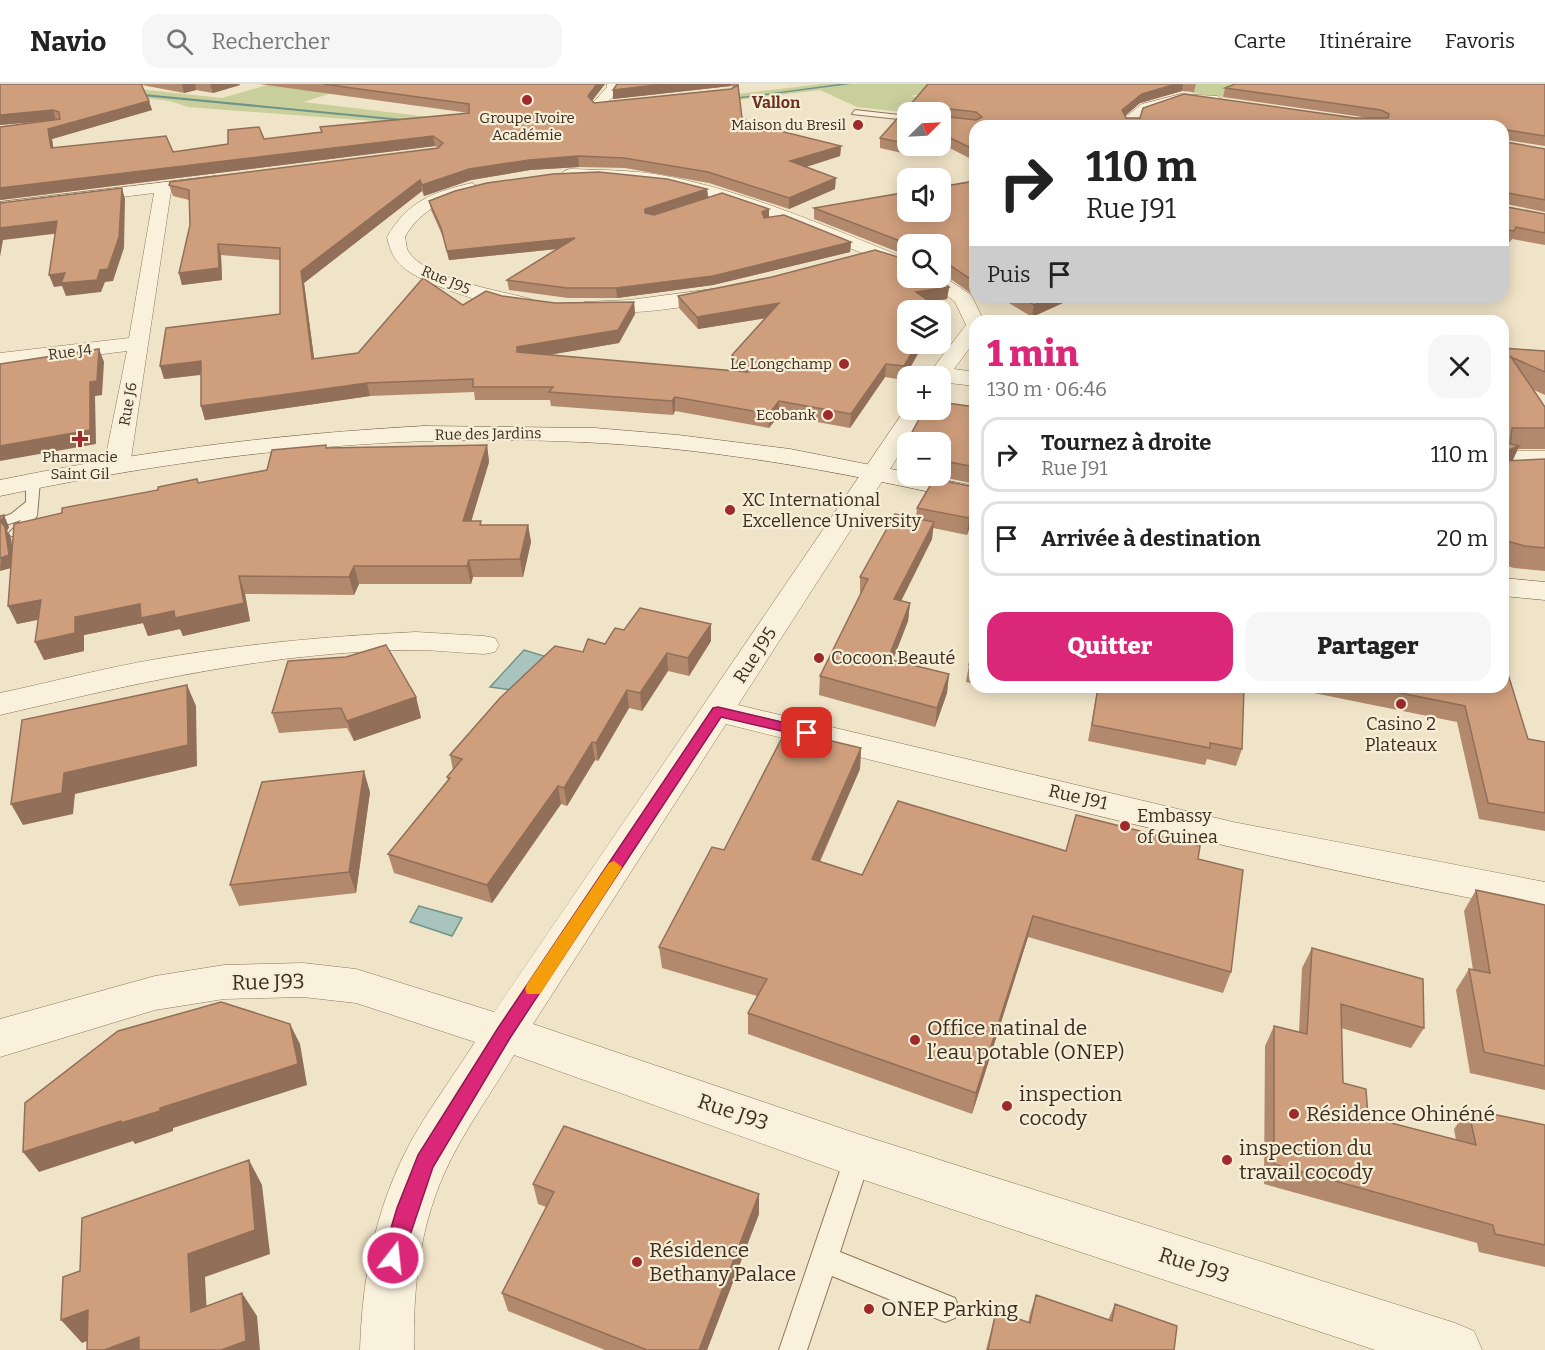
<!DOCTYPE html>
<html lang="fr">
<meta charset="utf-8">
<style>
body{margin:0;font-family:Bitter,serif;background:#f6f6f6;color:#222;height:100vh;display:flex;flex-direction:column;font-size:22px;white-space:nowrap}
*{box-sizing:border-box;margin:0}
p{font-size:20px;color:#767676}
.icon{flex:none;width:33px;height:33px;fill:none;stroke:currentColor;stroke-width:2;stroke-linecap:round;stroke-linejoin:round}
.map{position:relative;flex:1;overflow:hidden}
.side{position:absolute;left:969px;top:231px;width:540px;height:378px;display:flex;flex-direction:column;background:#fff;border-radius:18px;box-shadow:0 3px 15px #0003}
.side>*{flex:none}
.hud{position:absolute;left:969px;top:36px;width:540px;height:183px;border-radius:18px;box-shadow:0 3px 15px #0003;background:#fff;color:#222;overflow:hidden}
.needle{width:39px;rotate:66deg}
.tools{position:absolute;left:897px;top:18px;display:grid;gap:12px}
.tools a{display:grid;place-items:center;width:54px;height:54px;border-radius:12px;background:#fff;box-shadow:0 3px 15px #0003;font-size:30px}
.pin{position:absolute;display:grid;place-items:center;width:51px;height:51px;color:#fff;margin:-26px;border-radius:12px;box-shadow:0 3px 9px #0006}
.me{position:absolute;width:66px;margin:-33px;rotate:16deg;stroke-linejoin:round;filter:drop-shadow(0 0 4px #0008)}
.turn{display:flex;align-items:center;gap:21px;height:126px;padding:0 18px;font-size:27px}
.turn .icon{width:78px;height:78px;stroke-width:2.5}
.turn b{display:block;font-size:42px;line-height:51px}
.then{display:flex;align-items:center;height:57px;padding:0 18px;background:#0003;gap:12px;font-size:22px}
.round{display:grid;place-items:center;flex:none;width:63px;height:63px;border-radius:18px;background:#f6f6f6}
.overview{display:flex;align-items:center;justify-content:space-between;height:102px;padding:0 18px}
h1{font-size:36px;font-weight:800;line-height:45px;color:#db2777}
.primary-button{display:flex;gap:12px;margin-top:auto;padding:12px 18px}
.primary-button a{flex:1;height:69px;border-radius:18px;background:#db2777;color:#fff;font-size:24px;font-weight:800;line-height:69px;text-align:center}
.primary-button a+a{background:#f6f6f6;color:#222}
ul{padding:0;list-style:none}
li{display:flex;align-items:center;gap:18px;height:75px;margin:0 12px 9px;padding:0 6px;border:3px solid #e0e0e0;border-radius:18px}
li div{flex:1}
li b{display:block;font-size:22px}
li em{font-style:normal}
header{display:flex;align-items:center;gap:36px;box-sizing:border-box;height:84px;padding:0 30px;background:#fff;border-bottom:2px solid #e0e0e0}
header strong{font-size:28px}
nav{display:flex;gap:33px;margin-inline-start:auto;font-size:21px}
.search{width:420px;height:54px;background:#f6f6f6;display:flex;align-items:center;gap:15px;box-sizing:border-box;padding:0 21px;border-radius:18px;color:#767676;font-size:22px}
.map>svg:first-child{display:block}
.green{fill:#c9cf9b}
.water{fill:#a9c4bc;stroke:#6f938a;stroke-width:1.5}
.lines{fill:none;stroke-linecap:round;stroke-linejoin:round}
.stream{fill:#6f938a;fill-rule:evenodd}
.lane-casing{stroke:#8d765c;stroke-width:2}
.street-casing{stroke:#8d765c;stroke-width:1}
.secondary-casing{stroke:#6f573f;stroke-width:1}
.lane{fill:#faf1dc;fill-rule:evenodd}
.street{fill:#faf1dc;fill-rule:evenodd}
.secondary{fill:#faf1dc;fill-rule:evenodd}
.wall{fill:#b2896c}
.shaded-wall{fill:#916f58}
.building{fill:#cf9f7d;stroke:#916f58;stroke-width:1.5}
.route{fill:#db2777;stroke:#8e194d;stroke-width:1.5}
.slow{fill:#f59e0b}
.poi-dot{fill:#9e2a2b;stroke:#f7eed8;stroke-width:2}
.labels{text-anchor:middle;stroke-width:4.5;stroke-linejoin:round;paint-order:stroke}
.far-poi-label{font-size:15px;fill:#3d2e20;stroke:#f7eed8;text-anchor:end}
.far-street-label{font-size:15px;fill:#3d2e20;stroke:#f7eed8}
.far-neighbourhood-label{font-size:16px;font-weight:bold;fill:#6b2e1e;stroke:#f7eed8}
.poi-label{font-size:18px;fill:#3d2e20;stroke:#f7eed8;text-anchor:start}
.street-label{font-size:18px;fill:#3d2e20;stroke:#f7eed8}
.near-street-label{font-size:21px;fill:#3d2e20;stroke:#f7eed8}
.near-poi-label{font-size:21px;fill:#3d2e20;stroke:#f7eed8;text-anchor:start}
</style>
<header>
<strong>Navio</strong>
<div class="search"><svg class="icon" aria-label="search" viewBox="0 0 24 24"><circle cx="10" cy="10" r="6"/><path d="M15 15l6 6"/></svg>Rechercher</div>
<nav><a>Carte</a><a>Itinéraire</a><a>Favoris</a></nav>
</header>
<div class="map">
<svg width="1545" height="1266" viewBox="0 0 1545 1266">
<rect width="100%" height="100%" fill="#f0e4c8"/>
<path class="green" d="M271,0L350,3L304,18L429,33L425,35H527L821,0H968L911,12L924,15L903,28L857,23L820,6L539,40H412L188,23L170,17L32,1L110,2L222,14Z
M1182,0H1256L1233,14L1192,9Z"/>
<path class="water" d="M524,566L547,573L512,606L490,603Z
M419,822L462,834L452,852L410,838Z"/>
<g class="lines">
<path class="stream" d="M839,0H851L727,16L725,15Z
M133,9L413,36L415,37L413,38L132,11Z"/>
<defs>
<path id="lane" d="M855,26L908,32V36L852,30Z
M33,393L40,397L37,432L21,452H11L9,449L21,436L0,443V434L11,430L26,418V397Z
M858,1060L867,1064L871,1072L840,1168L955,1214L959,1224L955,1234L945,1238L832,1192L807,1266H779L845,1072L849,1064Z"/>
<path id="street" d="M607,0H619L621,3L608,18L637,15L644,19L637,23L595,26L591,21L607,3Z
M1181,10L1217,12L1224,16C1212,27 1167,7 1136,38L1138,42H1124V34L1142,20Z
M570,85C601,86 631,86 661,91C747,107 827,143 908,175V187L778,136L698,109L616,95L564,93L562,90L564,87Z
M216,92L224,97L222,100L171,107L130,381L126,386L117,389L108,386L104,381L127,267L0,283V269L129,254L154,109L0,128V118Z
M472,99L480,104L478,107C447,115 420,125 405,153C406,157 406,163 408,167C425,195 501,207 531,215L534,219L531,223C507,229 429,202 408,187C395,178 390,168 387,153C408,117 433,108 472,99Z
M940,190L971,211L984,237H975V257L954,285L975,288V302L940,298V292H927L966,241L955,218L925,194H940Z
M721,204L731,210L728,214C694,223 617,234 584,226L581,222L584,218L629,216Z
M908,321V326H928L738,621L1233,738L1545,798V828C1269,778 998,707 726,640L533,940L858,1050L1455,1239L1474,1247L1482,1266H1375L858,1094L514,971C492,1008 461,1051 444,1090C419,1147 413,1205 414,1266H360C362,1195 375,1126 408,1063C427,1027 453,993 475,958L356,919L303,913L224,915L155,926L0,973V935L155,892L224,881L303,879L356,885L494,928Z
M1503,367H1545V381H1503Z
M416,548L484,552L495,554L499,561L495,568L484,570C461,569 438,566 415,566C274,567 137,599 0,631V609C52,598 104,584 157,575C243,560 329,552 416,548Z"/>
<path id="secondary" d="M424,342L595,344L678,351L790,365L901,387L908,388V392H924L975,402V418C890,399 804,381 717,370C478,339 235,362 0,412V396C141,367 280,350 424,342Z
M1503,494L1545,498V516L1503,512Z"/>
</defs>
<use href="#lane" class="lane-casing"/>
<use href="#street" class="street-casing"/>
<use href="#secondary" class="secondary-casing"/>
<use href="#lane" class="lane"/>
<use href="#street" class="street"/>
<use href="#secondary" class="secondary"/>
</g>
<path class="wall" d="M0,0H239L240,1L213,9L196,6L184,9L142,1L152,26L52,55L53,64L173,68L264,55L469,29L259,0H605L592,16L594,19L731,5L734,3L731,2L613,15L617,0H738L742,34L765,47L841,62L840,72L806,83L835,105L789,125L709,99L625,84L579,83L530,86L471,96L424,112L422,107L304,199L314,275L358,269L463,221L502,212L555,219L634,218L635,230L619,259L548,271L735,287L732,284V271L765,234L698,245L679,224L678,212L949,203L947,215L929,218L934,221V226H908V260H919V268L903,296L885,293L850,344L779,331L769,344L675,327L673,331L551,322L550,316H475L474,308L370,312L205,336L201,322V291L164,295L280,230V176L221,171L222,196L182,201L179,189L190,141L189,116L173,112L169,101L438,64L435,62L0,116V43L52,36L0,41Z
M928,0H1196L1194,8L1182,7L1140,19L1125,32L1126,34H1140L1143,24L1184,10L1355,34H1370L1223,13L1225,4L1235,0H1545V62L1506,56V58L1545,65V128L1506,120L1507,123L1545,130V161L1512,155L1510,158L1503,157V42H975V77L940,59V28H908V62H933L911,71L880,64V54L903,28H909L910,21Z
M975,97V210L973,211L941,188L940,189V160H908V172L814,135V124Z
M707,105L708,113L769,125V134L851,158L850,168L713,201L617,214H568L509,206L507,196L557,165L449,176L443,153L431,126L429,117Z
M999,213H1076L1032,233Z
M1503,264L1545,267V311L1534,306L1545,323V365H1518L1512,377L1545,375V487L1514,484L1503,481Z
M940,318L975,323V400L942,393L943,388H940V358H908V382H902L903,365L924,326H940Z
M487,361L489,378L471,437L482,441H528L531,458L523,493H473L471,500H359L354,511L245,510L250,537L183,552L180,545L148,552L143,539L84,551V567L44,576L38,536L17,540L11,484L0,432L9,443L7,447L11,454L12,465L199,399L267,386L327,364Z
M975,403V428L967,451L933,444L932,455L901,517L910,519L908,537L893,576L949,590L947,609L935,643L819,611L820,592L860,511V493L916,434L917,424Z
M624,546L711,557L689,592L668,587L642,627L629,624L598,677L595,676L567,722L561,720L492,819L394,789L388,770L448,697L447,693L453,686L450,671L583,568L605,560Z
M975,560V600L966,598L969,581Z
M991,603H1023L1022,609Z
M1098,603L1242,665L1236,682L1207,675L1205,681L1088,657Z
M1284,603H1503L1528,655L1545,658V747L1479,735L1457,638Z
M416,613L421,634L354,657L347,644L279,649L272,629Z
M861,664L860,685L820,778L862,791L1066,767L1198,775L1231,888L1223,909L1028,853L972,1030L748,950V929L757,912L662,884L659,863L724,766Z
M370,708L356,809L239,822L230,801Z
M1476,806L1545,821V1006L1470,989L1456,906L1469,885L1473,886L1464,827Z
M1312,864L1424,944L1411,964L1341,944L1343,999L1368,1033L1456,1056L1454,1045L1468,1025L1545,1041V1183L1479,1168L1477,1159L1264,1100L1265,962L1274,942L1299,948L1302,884Z
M533,1100L759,1130L707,1266H605L508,1227L502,1209L546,1123L538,1120Z
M1036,1211L1108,1236L1115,1220L1174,1266H986L996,1227L1028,1239L1030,1230Z"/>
<path class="shaded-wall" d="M182,0H195L196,6L184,9Z
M210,0H239L240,1L213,9Z
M597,0H605L589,21L588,12Z
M665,0H731V2L613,15V6Z
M1176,0H1183L1182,7L1140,19L1120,36L1122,26L1142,10Z
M149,17L152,26L52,55L55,74L51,64L48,45Z
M53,26L56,36L0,41V31Z
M433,52L435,62L0,116V104Z
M841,62L840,72L790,88V77Z
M912,62H933L911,71Z
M578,72L579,83L530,86L471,96L424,112L422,101L469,85L529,76Z
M836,94L835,105L789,125V114Z
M420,96L422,107L304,199L316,288L312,275L301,187Z
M122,104L125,115L124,164L113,197L105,198L101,208L66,212L62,202L54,203L49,191Z
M707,105L708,113L645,134V125Z
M769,125V134L762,137V128Z
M57,137L61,149L3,156L0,173V144Z
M575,154L576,163L449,176L447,167Z
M851,158L850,168L713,201L617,214L616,204Z
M218,160L221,171L222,196L182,201L179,189Z
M942,176L941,188L940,189V178Z
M975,198V210L973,211Z
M949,203L947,215L915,220L916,208Z
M1051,213H1076L1032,233L1034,221Z
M634,218L635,230L619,259L519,276V281L517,263Z
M779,219V232L698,245L697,233Z
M915,260H919V268L903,296L904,282Z
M99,265L104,278L102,311L95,312L96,360L0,377V362L90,298Z
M201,277L205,290L164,295L160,282Z
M886,280L885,293L850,344L851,330Z
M367,299L370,312L205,336L201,322Z
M675,313V327L673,331L672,317Z
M779,317V331L769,344V330Z
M487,361L489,378L466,455L463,437Z
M1519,362L1510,383L1503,386V368Z
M975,418V428L967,451L969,434Z
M4,431L9,443L7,447L11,454L15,483L0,487L1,438Z
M934,438L932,455L893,533L894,515Z
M528,441L531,458L523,493L520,475Z
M469,476L473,493L471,500L467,482Z
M354,482L359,500L354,511L349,493Z
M239,492L245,510L250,537L183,552L180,545L148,552L143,539L84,551V567L44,576L35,558L75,533Z
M41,516L49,533L17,540L8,522Z
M910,519L908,537L886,593L888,575Z
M711,540V557L689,592L688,574Z
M667,569L668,587L642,627L640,609Z
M949,590L947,609L935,643L937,624Z
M187,601L196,622L197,682L75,710L73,730L23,741L11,720L64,689Z
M627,606L629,624L598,677L596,659Z
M416,613L421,634L354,657L347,637Z
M592,658L595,676L567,722L564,704Z
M861,664L860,685L811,796L812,775Z
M364,687L370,708L356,809L349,788Z
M558,702L561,720L492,819L487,801Z
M1033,832L1028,853L972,1030L976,1009Z
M290,940L300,960L307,1001L173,1044V1047L135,1060L133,1057L39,1088L23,1068L160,1024Z
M249,1076L262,1101L270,1170L205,1193L208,1251L191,1228L188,1170Z
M759,1110V1130L707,1266H699Z
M242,1209L257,1232L260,1266H221Z
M88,1226L108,1249L82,1259L61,1236Z
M139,1253L150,1266H104Z"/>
<path class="building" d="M0,0H141L149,17L48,45L51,64L166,52L173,68L228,60V46L259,43L264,55L322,48L320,43L469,29V20L323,0H597L588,12L594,19L731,5L738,1L742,34L765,47L772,45L841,62L790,77L836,94L789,114L708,88L624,74L578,72L529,76L469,85L422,101L420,96L301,187L312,275L358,269L423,194L463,221L486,207L502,212L555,219L634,218L618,246L517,263V268L748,288L732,271L779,219L697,233L678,212L772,193L875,166L908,176V194H937L949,203L916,208L934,221L931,226H908V260H917L904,282L886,280L851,330L779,317L769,330L675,313L672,317L549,308L553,303H473V295L367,299L201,322V277L160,282L166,244L280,230V164L218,160L219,184L179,189L190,141L189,106L169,101L170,98L438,64L443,59L433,52L0,104V43L60,35L59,28L53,26L0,31Z
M617,0H665L613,6Z
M928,0H1176L1142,10L1122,26L1126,34H1140L1143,24L1184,10L1355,34H1388L1389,30L1381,26L1225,4L1235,0H1545V52L1507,46L1504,48L1506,58L1545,65V116L1508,109L1505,111L1507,123L1545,130V149L1516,143L1514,147L1503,145V42H975V66L940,49V32L976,36L982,33L976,28L941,24L939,26V28H908V60L880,54L903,28H910V21Z
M599,88L667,95L707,105L645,125V129L654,131L722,109L769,125L762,128L764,134L784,131L851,158L713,192L616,204H567L507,196L575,154L447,167L441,144L429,117L455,107L487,99L553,90Z
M975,97V198L942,176L940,178V160H908L814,124L908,108V128H940V103Z
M122,104L119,153L108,185L100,186L97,196L61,199L65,189L49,191L57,137L0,144V119Z
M1021,213H1051L1034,221Z
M1503,264L1545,267V288L1511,273L1545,323V344H1512L1510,360L1519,362L1503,368Z
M99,265L97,297L90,298V346L0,362V280Z
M940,318L975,323V383L944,377L947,372L940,371V358H908V366L903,365L924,326H940Z
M326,361V364L487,361L463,437H481L480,441H528L520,475L469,476L467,482H354L349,493L239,492L244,519L175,534L174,527L141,534L140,520L75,533V549L35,558L41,516L8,522L14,440L62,429V424L158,406V403L197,395L198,399L267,386L272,366Z
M1545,375V464L1525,462L1503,456V377Z
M934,395L975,403V418L969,434L917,424Z
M895,430L934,438L894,515L910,519L888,575L949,590L937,624L820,592L868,495L860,493Z
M4,431L1,438L5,443L9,471L0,474V432Z
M640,524L711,540L688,574L667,569L640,609L627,606L596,659L592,658L564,704L558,702L487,801L388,770L450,694L447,693L462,675L450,671L500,614L555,562L583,568L588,555L605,560L615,544L624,546Z
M975,560V582L969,581Z
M386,561L416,613L347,637L341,624L272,629L288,577L346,573Z
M1503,574L1528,655L1545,658V729L1488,719L1465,622L1370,603H1503Z
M187,601L188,661L64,689L62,709L11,720L22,636Z
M1098,603H1244L1242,665L1210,659V664L1092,641Z
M786,646L861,664L812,775L862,791L898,717L1066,767L1076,731L1200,762L1198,775L1243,786L1231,888L1033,832L976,1009L748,929L767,895L659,863L712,763L724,766Z
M364,687L349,788L230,801L262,698Z
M1476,806L1545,821V982L1484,968L1469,885L1490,889Z
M1312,864L1423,895L1424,944L1341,920L1343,999L1366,1005L1368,1033L1476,1061L1468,1025L1545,1041V1161L1495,1150L1493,1141L1274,1080V942L1307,950Z
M221,918L290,940L298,980L160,1024V1027L121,1039V1037L23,1068L25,1019L118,947Z
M564,1042L759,1110L699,1266H647L502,1209L554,1108L533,1100Z
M249,1076L255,1146L188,1170L191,1228L242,1209L246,1257L221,1266H139V1253L104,1266H87L88,1226L61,1236L63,1193L80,1187L82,1134Z
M1036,1211L1112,1237L1115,1220L1177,1242L1174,1266H988L996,1227L1030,1239Z"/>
<path class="route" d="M718,623L807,644L814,649L807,653L721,633L510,954L433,1083L400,1181L393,1184L385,1181L382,1174L397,1124L418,1071L498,944L713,624Z"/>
<path class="slow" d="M614,777L622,783L620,787L540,910H527L525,905L527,900L609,779Z"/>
<g class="poi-dot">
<circle cx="527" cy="16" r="6"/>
<circle cx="858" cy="41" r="6"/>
<circle cx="844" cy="280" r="6"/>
<circle cx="828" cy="331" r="6"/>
<path d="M77 346h6v6h6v6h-6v6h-6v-6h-6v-6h6z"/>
<circle cx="730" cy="426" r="6"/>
<circle cx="819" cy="574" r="6"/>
<circle cx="1401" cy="620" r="6"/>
<circle cx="1125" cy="742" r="6"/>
<circle cx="915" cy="956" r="6"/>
<circle cx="1007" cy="1022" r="6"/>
<circle cx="1294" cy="1030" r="6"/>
<circle cx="1227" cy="1076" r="6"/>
<circle cx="637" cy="1178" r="6"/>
<circle cx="869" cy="1225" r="6"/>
</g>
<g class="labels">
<g class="far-poi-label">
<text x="527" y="39" text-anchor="middle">Groupe Ivoire<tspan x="527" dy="17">Académie</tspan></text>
<text x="846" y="46">Maison du Bresil</text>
<text x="832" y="285">Le Longchamp</text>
<text x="816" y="336">Ecobank</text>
<text x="80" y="378" text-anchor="middle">Pharmacie<tspan x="80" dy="17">Saint Gil</tspan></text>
</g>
<g class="far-street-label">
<text transform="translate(446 196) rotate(23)" y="5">Rue J95</text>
<text transform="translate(70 268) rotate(-7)" y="5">Rue J4</text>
<text transform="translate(128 320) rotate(-80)" y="5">Rue J6</text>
<text transform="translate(488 350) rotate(-1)" y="5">Rue des Jardins</text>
</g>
<g class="far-neighbourhood-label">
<text x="776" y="24">Vallon</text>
</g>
<g class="poi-label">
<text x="742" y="422">XC International<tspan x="742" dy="21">Excellence University</tspan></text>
<text x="831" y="580">Cocoon Beauté</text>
<text x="1401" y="646" text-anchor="middle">Casino 2<tspan x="1401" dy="21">Plateaux</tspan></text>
<text x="1137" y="738">Embassy<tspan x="1137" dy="21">of Guinea</tspan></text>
</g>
<g class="street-label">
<text transform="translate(755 571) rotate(-57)" y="6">Rue J95</text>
<text transform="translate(1078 713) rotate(13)" y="6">Rue J91</text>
</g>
<g class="near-street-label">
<text transform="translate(268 898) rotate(-1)" y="7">Rue J93</text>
<text transform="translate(733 1028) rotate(19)" y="7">Rue J93</text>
<text transform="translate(1194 1181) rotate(18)" y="7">Rue J93</text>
</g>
<g class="near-poi-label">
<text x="927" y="951">Office natinal de<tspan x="927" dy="24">l’eau potable (ONEP)</tspan></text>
<text x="1019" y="1017">inspection<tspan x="1019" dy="24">cocody</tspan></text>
<text x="1306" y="1037">Résidence Ohinéné</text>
<text x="1239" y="1071">inspection du<tspan x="1239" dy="24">travail cocody</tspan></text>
<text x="649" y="1173">Résidence<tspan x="649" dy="24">Bethany Palace</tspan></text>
<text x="881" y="1232">ONEP Parking</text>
</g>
</g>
</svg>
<div class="tools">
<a><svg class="needle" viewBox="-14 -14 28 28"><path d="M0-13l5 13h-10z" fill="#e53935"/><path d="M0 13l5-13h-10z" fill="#767676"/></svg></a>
<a><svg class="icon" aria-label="sound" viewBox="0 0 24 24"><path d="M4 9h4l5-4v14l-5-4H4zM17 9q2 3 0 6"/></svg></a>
<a><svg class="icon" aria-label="search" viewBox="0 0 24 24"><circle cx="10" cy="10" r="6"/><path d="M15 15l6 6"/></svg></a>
<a><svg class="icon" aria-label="layers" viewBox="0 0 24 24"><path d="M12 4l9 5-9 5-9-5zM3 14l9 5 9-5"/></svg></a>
<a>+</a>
<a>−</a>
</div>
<div class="pin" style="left:807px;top:649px;background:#d93025"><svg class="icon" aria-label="arrive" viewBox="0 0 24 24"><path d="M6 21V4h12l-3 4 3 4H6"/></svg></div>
<svg class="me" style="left:393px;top:1174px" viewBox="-20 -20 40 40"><circle r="17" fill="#db2777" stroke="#fff" stroke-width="3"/><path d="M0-11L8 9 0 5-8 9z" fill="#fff"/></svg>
<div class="hud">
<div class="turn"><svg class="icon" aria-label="right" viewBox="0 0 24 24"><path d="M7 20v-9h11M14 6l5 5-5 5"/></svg><div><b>110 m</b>Rue J91</div></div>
<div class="then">Puis<svg class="icon" aria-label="arrive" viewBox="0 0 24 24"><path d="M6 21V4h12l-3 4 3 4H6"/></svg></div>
</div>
<section class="side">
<div class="overview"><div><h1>1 min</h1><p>130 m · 06:46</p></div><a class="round"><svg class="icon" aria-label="close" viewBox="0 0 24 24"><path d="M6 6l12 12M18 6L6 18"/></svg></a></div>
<ul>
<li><svg class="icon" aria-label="right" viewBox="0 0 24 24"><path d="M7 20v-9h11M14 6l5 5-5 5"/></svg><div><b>Tournez à droite</b><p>Rue J91</p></div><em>110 m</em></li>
<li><svg class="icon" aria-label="arrive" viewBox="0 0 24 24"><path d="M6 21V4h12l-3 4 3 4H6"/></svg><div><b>Arrivée à destination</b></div><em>20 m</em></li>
</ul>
<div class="primary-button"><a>Quitter</a><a>Partager</a></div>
</section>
</div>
